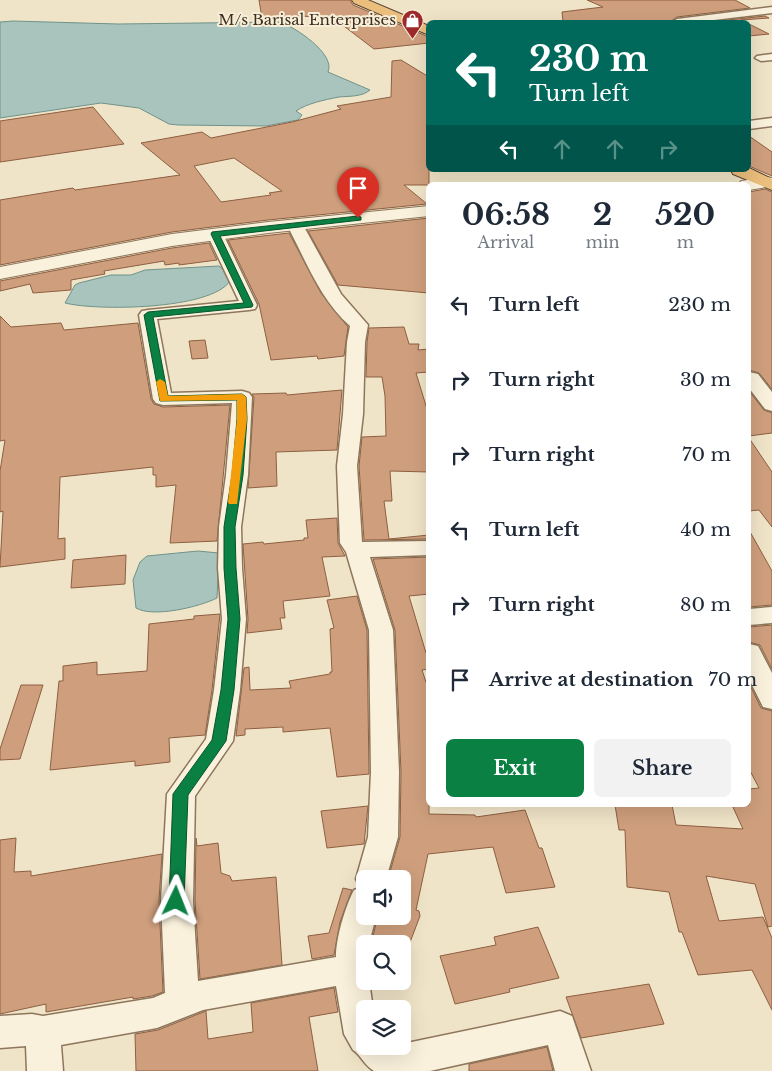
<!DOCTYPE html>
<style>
body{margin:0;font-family:"Libre Baskerville",serif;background:#f2f2f3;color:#1f2937;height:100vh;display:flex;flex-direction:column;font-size:19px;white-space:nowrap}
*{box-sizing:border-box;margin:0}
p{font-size:16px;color:#747a83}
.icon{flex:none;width:28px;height:28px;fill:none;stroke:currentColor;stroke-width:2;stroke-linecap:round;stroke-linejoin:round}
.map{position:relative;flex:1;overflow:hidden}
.side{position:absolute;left:426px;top:182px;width:325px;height:625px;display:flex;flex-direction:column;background:#fff;border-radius:8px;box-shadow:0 5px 20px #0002}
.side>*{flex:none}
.banner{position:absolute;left:426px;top:20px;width:325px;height:152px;border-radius:8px;box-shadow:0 5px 20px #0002;background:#00695c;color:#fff;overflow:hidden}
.fabs{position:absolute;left:356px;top:870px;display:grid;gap:10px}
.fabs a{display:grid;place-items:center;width:55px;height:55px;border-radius:8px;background:#fff;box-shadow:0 5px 20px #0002;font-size:25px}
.pin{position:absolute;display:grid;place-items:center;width:42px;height:42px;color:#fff;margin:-51px -21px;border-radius:50% 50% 50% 0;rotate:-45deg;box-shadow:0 0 5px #0007}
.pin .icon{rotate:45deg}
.me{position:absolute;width:55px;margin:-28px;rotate:2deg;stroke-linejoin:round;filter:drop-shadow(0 0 4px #0008)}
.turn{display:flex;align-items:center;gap:18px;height:105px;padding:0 20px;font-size:22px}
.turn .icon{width:65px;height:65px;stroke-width:2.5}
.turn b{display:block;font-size:35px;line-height:42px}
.lanes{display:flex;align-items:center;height:48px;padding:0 20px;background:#0003;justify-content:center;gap:25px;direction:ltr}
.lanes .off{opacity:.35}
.eta{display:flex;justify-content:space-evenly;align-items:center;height:85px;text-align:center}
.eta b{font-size:30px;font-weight:700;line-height:35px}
.primary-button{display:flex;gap:10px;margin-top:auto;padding:10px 20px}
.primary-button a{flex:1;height:58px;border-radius:8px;background:#0b8043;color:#fff;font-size:20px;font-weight:700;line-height:58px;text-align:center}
.primary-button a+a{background:#f2f2f3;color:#1f2937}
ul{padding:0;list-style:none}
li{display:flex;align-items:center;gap:15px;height:75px;padding:0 20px}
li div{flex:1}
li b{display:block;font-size:19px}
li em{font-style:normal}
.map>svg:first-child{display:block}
.water{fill:#a9c4bc;stroke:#6f938a}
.building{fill:#cf9f7d;stroke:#8d5f41;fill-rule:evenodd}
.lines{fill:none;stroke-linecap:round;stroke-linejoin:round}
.minor-casing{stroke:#8d765c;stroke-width:3}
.tertiary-casing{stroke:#8d765c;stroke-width:2}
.trunk-casing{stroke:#5b4430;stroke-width:2}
.minor{fill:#faf1dc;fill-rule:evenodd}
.tertiary{fill:#faf1dc;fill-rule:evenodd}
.trunk{fill:#eabe7c;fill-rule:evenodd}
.route{fill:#0b8043;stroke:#07532c}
.slow{fill:#f59e0b}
.labels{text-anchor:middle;stroke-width:4;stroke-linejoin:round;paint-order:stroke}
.far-poi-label{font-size:15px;fill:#3d2e20;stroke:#f7eed8;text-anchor:end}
</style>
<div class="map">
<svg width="772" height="1071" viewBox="0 0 772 1071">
<rect width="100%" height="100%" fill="#f0e4c8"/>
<path class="water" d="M13,21L118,24L280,22C295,27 336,54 328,72L370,90C362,97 349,96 339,97C324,100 308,103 296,111L302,115L298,120L292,121L266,126L178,125L169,124L139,108L101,103L0,118V22Z
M219,266L225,271L230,281C211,310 96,311 65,303L75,285L79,283L111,275H131L145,270Z
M198,551L219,553L217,598C199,607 153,618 136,608L133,580L140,562L147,556Z"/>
<path class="building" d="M259,0H350L353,5L424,35L429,38V43L374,49L332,17L294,16L262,18Z
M587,0H735L750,8L677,17L670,22H563L562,12L603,7Z
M765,16L769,18L741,20L746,22H709Z
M749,24L769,34L749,36Z
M401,60L429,77V185H404L427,204L268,220L172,232L0,265V200L73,188L75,190L180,175L141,143L202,132L211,138L292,122L341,109L337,106L391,97L392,61ZM234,158L282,191L269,193L271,195L221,202L194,166Z
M93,107L124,144L0,162V121Z
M749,136L772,152V176L749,166Z
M765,189L772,192V389L759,373L749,370V192Z
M429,218V293L338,285L308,231Z
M289,233L321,293L348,327L344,356L318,359L317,356L271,360L259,304L228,240Z
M209,243L217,260L179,265V263L165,265L164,261L104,271L105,274L71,280V290L33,293L30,284L0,291V281L172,248Z
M0,316L11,327L61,323L64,330L138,323L151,399L154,404L163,407L230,405L217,541L170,543L176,485L156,487V475H153V467L60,477L58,539L65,538V559L0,567L3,511L0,512V471L5,440L0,441Z
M404,327L409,344H419L418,350L429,349V372L416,373L427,409H429V472L390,471L392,501H384L389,539L429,535V539L364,540L359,466L362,437L386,436L385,396L382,377H366L367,342L369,328Z
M205,340L208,358L192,359L189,341Z
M342,390L337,450L276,452L277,486L248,488L254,397L252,394L286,393L287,395Z
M749,391L764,410L772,413V433L749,436Z
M749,438L772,472V527L759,510L749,511Z
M337,518L338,543L345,556L322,557L330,596L283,601L285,618H280L282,629L247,633L248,619L243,544L263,542L264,544L304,540V538H308L306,520Z
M749,530L772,571V605L749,607Z
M126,555L125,584L71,588L73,560Z
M429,557V594L409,596L426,653H429V669L422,670L429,691V814L475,815L476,817L525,810L539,848H542L555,887L506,893L493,847L428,854L416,910L419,911L420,916L404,958L402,957V944H371L378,916H402V879H388L400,837L401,772L395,630L373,559Z
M357,596L367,630L369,774L337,777L330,728L283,732V727L245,729V735L236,736L244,668L249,667L250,690L291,688L289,681L330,674V672H332L330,629L334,628L327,600Z
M220,614L212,690L205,735L169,738L170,762L135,766V761L50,770L59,681H63V666L97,662V675L147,671L149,624L194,619V616Z
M772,625V669L760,645L749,642V627Z
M749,683L761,708L772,711V926L768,927L755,884L706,876L719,921L763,917L772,938V1010L752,970L698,975L682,932H679L669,892L627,887L625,830H619L615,805H672L676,825L743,829L732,805H749V789L759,788L749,769Z
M21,685H43L20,759L0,760V749Z
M368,806L364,844L327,848L321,811Z
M16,838L14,872L31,871V876L162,854L159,901L163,992L152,996L133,999V997L46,1012V1004L0,1014V840Z
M196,838L197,846L218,843L221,873L230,876L232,881L276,877L282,965L200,979L195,901Z
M343,888L352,890L340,922L334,955L312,959L308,936L329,933Z
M538,927L559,978L509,989L510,992L455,1004L440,956L496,945L494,937Z
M649,984L664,1024L581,1038L566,997Z
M334,988L338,1012L309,1017L318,1071H136L135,1034L158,1030L206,1011L208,1039L253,1032L251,1003Z
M547,1047L553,1071H469V1064Z"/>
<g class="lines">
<defs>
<path id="minor" d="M772,7V13L697,22H672L677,19Z
M772,54V60L761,61L755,58L757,56Z
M772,118V126L749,129V121Z
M295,220L300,222L303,225L341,294L368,325L365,342L363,414L357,466L362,542L429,541V555L370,557L393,630L399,772L398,837L386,879H365V916H376L369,944H365V981H369L373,1009H365V1046H402V1044L560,1011L572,1016L591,1071H555L548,1045L430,1071H374C364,1065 360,1054 353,1050L344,1034L336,986L203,1010L157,1028L61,1045L63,1071H27L26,1046L0,1048V1016L32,1014L43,1016L153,998L165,993L161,901L167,794L206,739L214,690L222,619L218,568L219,527L226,475L232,403L163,405L156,403L153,399L139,315L142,311L148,310L239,301L207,234L210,231H220L223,234L257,305L255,309L249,310L157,319L171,393L242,391L249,393L252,397L248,475L241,527L242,568L246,619L240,690L233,741L195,796L193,901L198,981L336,957C336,938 345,907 354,890L360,888L356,879L368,837L371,772L369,630L346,552L340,543L337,466L343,414L347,342L350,326C321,301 305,259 287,225L290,222Z
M749,372L758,374L772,392V411L765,409L749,388Z
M772,607V623L749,625V609Z
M749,644L758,646L772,673V709L763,707L749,679Z"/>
<path id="tertiary" d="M766,177L772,178V186L749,190V185H738L741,181Z
M429,206V216L268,233L172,246L0,279V267L172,234L268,222Z"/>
<path id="trunk" d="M352,0H368L429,26V35L354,3Z
M749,168L772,179V190L733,174L731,170H749Z"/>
</defs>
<use href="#minor" class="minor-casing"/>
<use href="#tertiary" class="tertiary-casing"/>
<use href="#trunk" class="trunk-casing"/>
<use href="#minor" class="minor"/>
<use href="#tertiary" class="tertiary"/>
<use href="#trunk" class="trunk"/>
</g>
<path class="route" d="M358,216L361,217V220L220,236L253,305L252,307L153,317L168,396L242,394L246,397L247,419L243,475L235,527L236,568L240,619L234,690L226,741L188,795L184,901L182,905L176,907L171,905L169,901L173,794L212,740L221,690L228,619L224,568V527L232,475L237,419V400L160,401L144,315L148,312L244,303L211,234L212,232Z"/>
<path class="slow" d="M160,379L165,382L168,396L242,394L246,397L247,419L237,504H229L228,502L237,419V400L160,401L156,382Z"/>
<defs>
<symbol id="shop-pin" viewBox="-11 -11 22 30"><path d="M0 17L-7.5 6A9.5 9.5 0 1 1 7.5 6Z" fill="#9e2a2b" stroke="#f7eed8"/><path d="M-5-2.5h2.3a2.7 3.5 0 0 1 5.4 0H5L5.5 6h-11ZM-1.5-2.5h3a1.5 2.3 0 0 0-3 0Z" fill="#fff"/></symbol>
</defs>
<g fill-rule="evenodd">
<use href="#shop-pin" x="400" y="8" width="25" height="34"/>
</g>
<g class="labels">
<g class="far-poi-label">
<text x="396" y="25">M/s Barisal Enterprises</text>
</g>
</g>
</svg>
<div class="fabs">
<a><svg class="icon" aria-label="sound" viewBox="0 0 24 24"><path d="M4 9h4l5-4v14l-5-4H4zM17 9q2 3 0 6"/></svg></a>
<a><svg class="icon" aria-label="search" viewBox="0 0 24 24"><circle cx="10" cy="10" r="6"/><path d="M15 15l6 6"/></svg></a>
<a><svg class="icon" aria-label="layers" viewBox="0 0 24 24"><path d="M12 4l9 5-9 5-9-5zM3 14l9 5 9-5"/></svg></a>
</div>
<div class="pin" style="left:358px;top:218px;background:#d93025"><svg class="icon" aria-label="arrive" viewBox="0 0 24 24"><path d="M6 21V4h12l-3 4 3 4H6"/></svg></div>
<svg class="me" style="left:176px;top:901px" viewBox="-20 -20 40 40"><path d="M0-17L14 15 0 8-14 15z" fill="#0b8043" stroke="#fff" stroke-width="4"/></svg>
<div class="banner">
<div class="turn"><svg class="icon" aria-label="left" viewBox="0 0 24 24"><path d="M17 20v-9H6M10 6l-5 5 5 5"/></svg><div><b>230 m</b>Turn left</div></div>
<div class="lanes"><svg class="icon" aria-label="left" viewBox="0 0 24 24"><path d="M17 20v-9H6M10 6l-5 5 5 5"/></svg><svg class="icon off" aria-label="ahead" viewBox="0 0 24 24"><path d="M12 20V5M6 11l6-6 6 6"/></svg><svg class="icon off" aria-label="ahead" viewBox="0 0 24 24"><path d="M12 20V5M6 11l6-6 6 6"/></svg><svg class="icon off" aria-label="right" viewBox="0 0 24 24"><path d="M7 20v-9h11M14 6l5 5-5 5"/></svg></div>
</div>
<section class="side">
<div class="eta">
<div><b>06:58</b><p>Arrival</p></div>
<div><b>2</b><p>min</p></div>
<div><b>520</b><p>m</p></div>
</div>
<ul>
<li><svg class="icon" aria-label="left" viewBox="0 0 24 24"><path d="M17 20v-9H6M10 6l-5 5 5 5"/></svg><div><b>Turn left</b></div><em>230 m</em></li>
<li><svg class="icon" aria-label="right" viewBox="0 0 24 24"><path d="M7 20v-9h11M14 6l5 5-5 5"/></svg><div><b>Turn right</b></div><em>30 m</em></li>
<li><svg class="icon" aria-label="right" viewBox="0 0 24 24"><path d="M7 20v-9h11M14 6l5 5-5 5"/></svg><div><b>Turn right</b></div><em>70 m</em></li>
<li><svg class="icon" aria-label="left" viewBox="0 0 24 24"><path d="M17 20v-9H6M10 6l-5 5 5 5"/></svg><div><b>Turn left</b></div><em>40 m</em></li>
<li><svg class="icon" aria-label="right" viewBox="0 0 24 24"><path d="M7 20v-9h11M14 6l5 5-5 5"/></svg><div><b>Turn right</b></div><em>80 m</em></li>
<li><svg class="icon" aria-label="arrive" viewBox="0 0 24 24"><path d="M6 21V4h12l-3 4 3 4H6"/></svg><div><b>Arrive at destination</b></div><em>70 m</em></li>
</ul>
<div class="primary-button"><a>Exit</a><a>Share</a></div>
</section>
</div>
